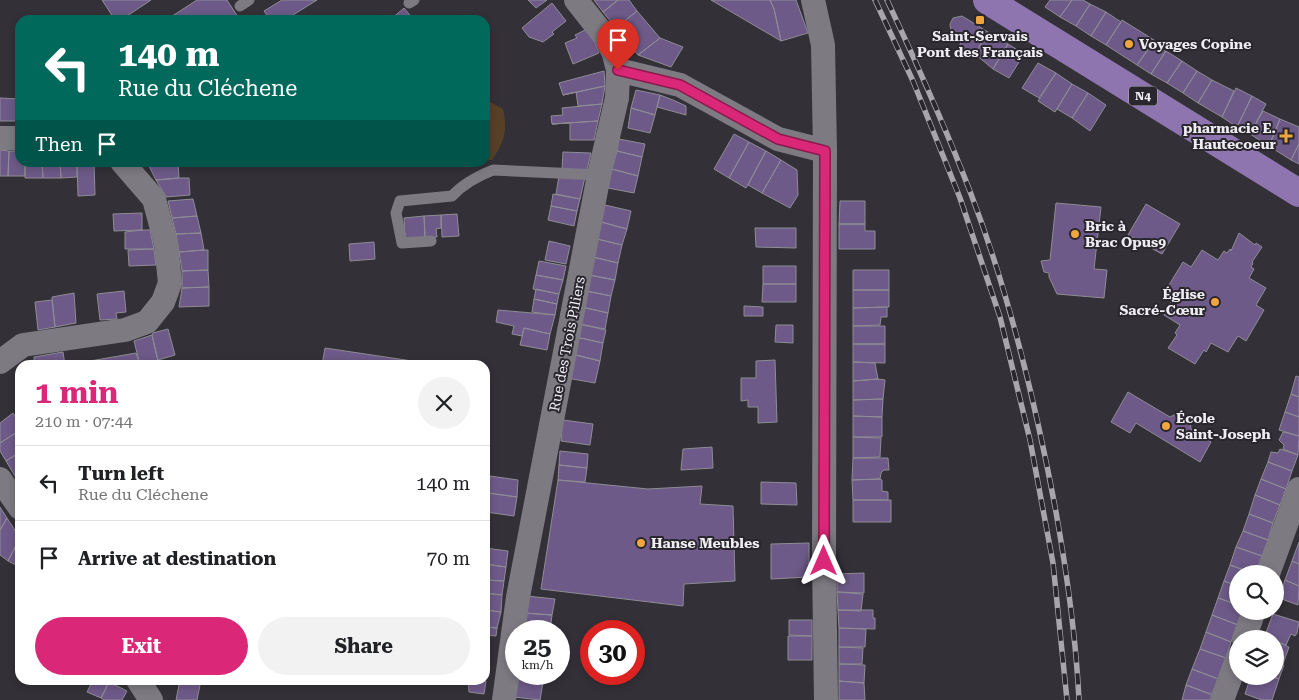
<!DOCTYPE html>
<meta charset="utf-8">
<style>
body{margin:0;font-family:"Roboto Serif",serif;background:#f2f2f2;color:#202124;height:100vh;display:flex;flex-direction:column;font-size:19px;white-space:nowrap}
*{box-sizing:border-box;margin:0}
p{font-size:16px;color:#757577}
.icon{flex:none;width:28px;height:28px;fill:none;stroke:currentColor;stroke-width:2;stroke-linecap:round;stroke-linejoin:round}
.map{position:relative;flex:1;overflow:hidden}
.panel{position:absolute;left:15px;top:360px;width:475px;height:325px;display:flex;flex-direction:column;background:#fff;border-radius:15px;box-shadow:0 2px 8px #0003}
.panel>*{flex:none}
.banner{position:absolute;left:15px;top:15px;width:475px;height:152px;border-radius:15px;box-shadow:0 2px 8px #0003;background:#00695c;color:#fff;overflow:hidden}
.tools{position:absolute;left:1229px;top:565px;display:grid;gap:10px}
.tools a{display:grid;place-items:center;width:55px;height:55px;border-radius:50%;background:#fff;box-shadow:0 2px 8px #0003;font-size:25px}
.speed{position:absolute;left:505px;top:620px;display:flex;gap:10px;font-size:25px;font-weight:700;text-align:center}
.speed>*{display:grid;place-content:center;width:65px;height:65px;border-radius:50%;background:#fff;box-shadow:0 2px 8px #0003;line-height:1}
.speed small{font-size:12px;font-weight:400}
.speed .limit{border:8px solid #d22;background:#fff;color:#111}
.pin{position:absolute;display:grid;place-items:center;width:42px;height:42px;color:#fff;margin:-51px -21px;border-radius:50% 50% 50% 0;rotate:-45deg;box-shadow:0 0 5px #0007}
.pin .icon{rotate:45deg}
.me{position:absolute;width:55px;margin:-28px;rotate:0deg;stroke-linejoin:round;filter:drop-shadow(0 0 4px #0008)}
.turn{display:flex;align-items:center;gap:18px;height:105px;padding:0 20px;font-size:22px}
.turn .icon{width:65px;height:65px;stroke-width:2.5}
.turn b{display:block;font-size:35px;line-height:42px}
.then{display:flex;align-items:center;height:48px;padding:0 20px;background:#0003;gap:10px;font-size:19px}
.round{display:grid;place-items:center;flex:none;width:52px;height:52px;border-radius:26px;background:#f2f2f2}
.overview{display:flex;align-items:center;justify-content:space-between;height:85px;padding:0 20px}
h1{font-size:30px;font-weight:700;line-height:38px;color:#db2777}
.primary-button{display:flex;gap:10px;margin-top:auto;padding:10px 20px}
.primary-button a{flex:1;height:58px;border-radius:30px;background:#db2777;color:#fff;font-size:20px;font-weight:700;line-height:58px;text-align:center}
.primary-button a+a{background:#f2f2f2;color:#202124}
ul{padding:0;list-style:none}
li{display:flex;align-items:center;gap:15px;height:75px;padding:0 20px;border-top:1px solid #e0e0e0}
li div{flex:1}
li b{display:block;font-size:19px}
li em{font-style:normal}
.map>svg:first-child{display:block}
.green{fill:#564127}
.building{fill:#6d5a88;stroke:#8f8c95}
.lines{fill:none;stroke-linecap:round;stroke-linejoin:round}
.service{stroke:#7d7a82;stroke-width:11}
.minor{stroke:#7d7a82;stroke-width:24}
.primary{stroke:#8e75af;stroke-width:28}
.rail-casing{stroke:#a8a6ab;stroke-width:5.5}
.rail{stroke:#29262d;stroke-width:4;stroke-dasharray:11;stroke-linecap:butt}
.route-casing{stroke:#8e194d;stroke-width:12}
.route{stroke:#db2777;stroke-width:9}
.poi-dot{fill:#f0a63f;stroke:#29262d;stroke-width:2}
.labels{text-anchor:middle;stroke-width:4;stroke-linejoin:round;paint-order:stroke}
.shield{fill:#29262d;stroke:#b4b1b7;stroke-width:1}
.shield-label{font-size:12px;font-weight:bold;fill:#efedf2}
.poi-label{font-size:14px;font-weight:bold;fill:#efedf2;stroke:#29262d;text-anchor:start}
.street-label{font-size:14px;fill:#efedf2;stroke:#29262d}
</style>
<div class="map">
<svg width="1299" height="700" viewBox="0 0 1299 700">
<rect width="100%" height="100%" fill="#333037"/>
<path class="green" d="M485,99L503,109C508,131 504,142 492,160H485Z"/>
<path class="building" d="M102,0H151L121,20H115Z
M197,0H227L240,20H166Z
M282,0H317L285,20H270L264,11Z
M528,0H547L536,8Z
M594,0H618L603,12Z
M618,0H629L637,11L616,28L603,12Z
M711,0H770L774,9L781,41Z
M770,0H796L808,33L781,41L774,9Z
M1050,0H1072L1060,17L1045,7Z
M1072,0H1083L1090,4L1076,26L1060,17Z
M552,3L566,21L552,32L554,34L543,42L529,37L522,28Z
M1090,4L1106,12L1091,36L1076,26Z
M404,8L414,20H390Z
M637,11L660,38L638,55L616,28Z
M1106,12L1121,22L1106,45L1091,36Z
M962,16L988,32L975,54L959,46L963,39L951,32L950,24L953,18Z
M1122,20L1154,40L1137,65L1106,45Z
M589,28L599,53L573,64L565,43L577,38L575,35Z
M988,32L1008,44L993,69L975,54Z
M660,38L683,47L671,67L638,55Z
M1153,43L1166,51L1151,74L1137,65Z
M1008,44L1024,54L1009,78L993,69Z
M1166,51L1182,61L1167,83L1151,74Z
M1182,61L1197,71L1183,93L1167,83Z
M1038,63L1056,73L1039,98L1022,88Z
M604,71L605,86L563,95L559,83Z
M1197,71L1212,80L1198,103L1183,93Z
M1056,73L1072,84L1055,112L1038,101Z
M1212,80L1234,91L1222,117L1198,103Z
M1072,84L1088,93L1072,118L1057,109Z
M605,86L602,104L578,106L576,92L563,95Z
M1236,88L1252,96L1237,127L1222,117Z
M636,90L660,95L655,115L631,108Z
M1088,93L1106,105L1090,131L1072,118Z
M660,95L673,100L686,106V115L657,107Z
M1252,96L1266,104L1250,134L1237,127Z
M0,98L20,99V121H0Z
M602,104L598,121L552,124L551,116L563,115L562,108Z
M631,108L655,115L650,133L628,128Z
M1263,111L1280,119L1269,146L1250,134Z
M1280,119L1299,127V144L1291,160L1269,146Z
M598,121L594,140H570V123L552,124Z
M734,134L749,142L729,178L714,169Z
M619,139L645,144L642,157L617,151Z
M749,142L766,151L746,188L729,178Z
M1299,144V164L1291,160Z
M0,150L9,151L8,176H0Z
M9,151H20V162H25V176H8Z
M617,151L642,157L638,176L612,169Z
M766,151L781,160L762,193L748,185Z
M563,152L591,153L587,170L562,169Z
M781,160L797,170L798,195L790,208L762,193Z
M25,162H42L43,178H25Z
M42,162H60L61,178H43Z
M60,162H77V177L61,178Z
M77,162H94L95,195L78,196Z
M147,162H178L179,178L156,180Z
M612,169L638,176L634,193L608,188Z
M559,176L585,177L580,199L556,194Z
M179,178H189L190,195L166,197L156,180Z
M553,194L580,199L577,211L551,206Z
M193,199L197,216L172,218L168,201Z
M840,201H865V224H839Z
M1056,203L1101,207L1094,269L1107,270L1104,298L1057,294L1049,277V273L1044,272L1041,261L1050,260Z
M1146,204L1180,224L1162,254L1128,235Z
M605,205L631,211L627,229L601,222Z
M551,206L577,211L574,226L548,220Z
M142,213V230L114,231L113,214Z
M457,214L459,236L442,237L441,215Z
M441,215V228L436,229L437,237L425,238L424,216Z
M197,216L201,233L176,234L172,218Z
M424,216L425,238L405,240L404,218Z
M601,222L627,229L622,245L597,239Z
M839,224H865V231H875V249H839Z
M755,228H796V248L756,247Z
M142,230H150L154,249H125V232Z
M201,233L204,250L179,252L176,234Z
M1239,233L1255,245L1256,243L1262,247L1252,262L1253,263L1251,267L1254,269L1249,278L1266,288L1256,305L1264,310L1246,341L1238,336L1228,352L1211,343L1206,352L1204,350L1195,364L1168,348L1177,335L1175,333L1180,325L1164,315L1173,298L1164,293L1183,262L1191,267L1202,250L1218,260L1224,251L1227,253L1230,249L1231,251Z
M597,239L622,245L618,263L593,257Z
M549,241L570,246L566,264L545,260Z
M374,242L375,259L350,261L349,244Z
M154,249L156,265L129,266L128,250Z
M204,250H208V270L182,271L179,252Z
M593,257L618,263L615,280L589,275Z
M539,261L566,266L563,280L536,275Z
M763,266H796V284H763Z
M208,270L209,287L182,288V271Z
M853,270H889V290H853Z
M536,275L563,280L559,294L533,289Z
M589,275L615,280L611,296L586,291Z
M763,284H796V302H762Z
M209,287V306L179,307L182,288Z
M536,289L559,294L557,304L534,299Z
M853,290H889V307L853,308Z
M124,291L126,312L116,313L117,319L100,320L97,294Z
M586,291L611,296L608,313L582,307Z
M74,293L76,323L55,327L52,297Z
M534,299L557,304L555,315L532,312Z
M52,300L55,327L38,330L35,302Z
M744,306L763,307V316H744Z
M582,307L608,313L605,329L579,324Z
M887,307V317H881L880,325L853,326V308Z
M498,310L555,315L550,334L524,328L522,336L512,334L514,326L496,322Z
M579,324L606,330L603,343L576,337Z
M776,325H793V343L775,342Z
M853,326H885V344H853Z
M524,328L550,334L547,350L520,345Z
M168,329L175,355L158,360L152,335L153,333Z
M152,335L158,362L140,365L134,341Z
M576,337L603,343L600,361L572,354Z
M853,344H885V363L853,362Z
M325,348L439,365H322Z
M63,352L65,365H34V357Z
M136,353L140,365H90V361Z
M572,354L600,361L595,383L567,378Z
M775,360L777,422L758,423V407H748V400L741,401V378H756V361Z
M853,362L875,363L878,379L853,381Z
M1296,376L1299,377V397L1291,394Z
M878,379L885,380L883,399L853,400V381Z
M1128,392L1170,417L1178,413L1190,420L1191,429L1211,442L1200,462L1136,423L1130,433L1111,422Z
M1291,394L1299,397V417L1285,412Z
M883,399L882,417L853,416V400Z
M1285,412L1299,417V436L1279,430Z
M13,413L20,423V430L0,443V423Z
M853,416L882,417V437H853Z
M563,420L593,424L590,445L561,441Z
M19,431L20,452L6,461L0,451V443Z
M1283,432L1299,436L1298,455L1283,449L1284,445L1279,440Z
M853,437L881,438L880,457L853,458Z
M712,447L713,468L681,470L683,449Z
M1280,449L1298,455L1292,471L1268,462L1271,452L1278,453Z
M560,451L588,454L587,468L559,465Z
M20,452V473L15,476L6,461Z
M853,458H888L889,470H884L881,473L880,479L852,480Z
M1268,462L1292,471L1286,489L1261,479Z
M559,465L587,468L585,482L558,480Z
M490,476L518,480L517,497L488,493Z
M880,479L882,480V491L888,492V500H853L852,480Z
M1261,479L1286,489L1280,505L1255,495Z
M558,480L648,489L702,486L700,504L733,506L735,581L684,584L683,606L541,589Z
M761,482L796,483L797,505L761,504Z
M488,493L517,497L514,516L486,512Z
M1255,495L1280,505L1273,523L1249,514Z
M853,500H891V522H853Z
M0,507L7,518L0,530Z
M1249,514L1273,523L1268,540L1243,531Z
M7,518L20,538L8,561L0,555V530Z
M1243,531L1268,540L1262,556L1236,547Z
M1299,542V564L1292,561Z
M17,543L20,545V567L8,561Z
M809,543V577L771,579V544Z
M1236,547L1262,556L1255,574L1230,565Z
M485,548L508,551L506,567L485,564Z
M1292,561L1299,564V586L1285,580Z
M485,564L506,567L504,581L485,580Z
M1230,565L1255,574H1238V586L1224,581Z
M864,573V593L837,592V574Z
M485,580L504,581L502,595L485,593Z
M1285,580L1299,586L1298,605L1279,598Z
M1224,581L1238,586V605L1218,598Z
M837,592L863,594L861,611L838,610Z
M485,593L502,595L501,612L485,610Z
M527,596L555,599L552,615L524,613Z
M1218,598L1238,605V611H1243L1238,625L1212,615Z
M485,610L501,612L497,628L485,627Z
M838,610H873V618H875V629L839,628Z
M524,613L552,615L550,631L522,630Z
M1273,614L1299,622L1297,633L1295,636L1291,634L1286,645L1275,641V639L1264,638Z
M1212,615L1238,625L1231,642L1206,632Z
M789,620H812V636L789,635Z
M485,627L497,628L496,636L485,635Z
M839,628L866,629L865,647H839Z
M1206,632L1231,642L1226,658L1200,649Z
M788,636H812V660H788Z
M1275,641L1289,647L1283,664L1275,661Z
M839,647L863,648L862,664H839Z
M1200,649L1226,658L1218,679L1192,669Z
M1275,661L1284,665L1279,679L1270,676H1275Z
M839,664L865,665L864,683L839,681Z
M1192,669L1218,679L1213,695L1186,685Z
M517,674H544L543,682L517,679Z
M1251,676H1270L1279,679L1272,700H1262L1245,694Z
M517,679L543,682L540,700L514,697Z
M93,680H103L109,682L101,698L87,692Z
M180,680H201L197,700H176Z
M468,680L486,681L484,694L469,692Z
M839,681L864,683L865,700H839Z
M109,682L127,691L122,700H104L101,698Z
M1186,685L1213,695L1211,700H1182Z"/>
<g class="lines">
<path class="service" d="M409,3L414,0
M240,6L249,0
M431,241L402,243L396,213L400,201L452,196C462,185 478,176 493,170L599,175"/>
<path class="minor" d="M813,0L823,45L825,151L824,561L826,700
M618,70L680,85L778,139L825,151
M0,138H20
M0,362L23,345L125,330L147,322L163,302L170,283L166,244L154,199L122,162
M0,479L20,508
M1268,574L1299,489
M1244,639L1254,611
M138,680L151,700
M504,700L518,597L599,175L617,98L618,70L614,54L606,38L576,0
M1222,700L1238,657"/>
<path class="primary" d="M987,0L1299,193"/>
<defs>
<path id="rail" d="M875,0L913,81L960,198L1000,317L1030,440L1053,563L1067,700
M887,0C917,64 946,128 971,194C1010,296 1036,405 1056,512C1067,574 1076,637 1079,700"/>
</defs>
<use href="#rail" class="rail-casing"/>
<use href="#rail" class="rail"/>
</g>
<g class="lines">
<defs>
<path id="route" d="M618,70L680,85L778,139L825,151L824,561"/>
</defs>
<use href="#route" class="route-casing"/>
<use href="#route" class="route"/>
</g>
<g class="poi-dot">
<rect x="975" y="15" width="10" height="10" rx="2.5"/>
<circle cx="1129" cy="44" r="5"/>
<path d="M1283.5 128.5h5v5h5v5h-5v5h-5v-5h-5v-5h5z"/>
<circle cx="1075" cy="234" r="5"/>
<circle cx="1215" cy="302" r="5"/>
<circle cx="1166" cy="426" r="5"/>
<circle cx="641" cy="543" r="5"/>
</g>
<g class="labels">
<rect class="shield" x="1129" y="86.5" width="28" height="19" rx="4"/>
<g class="shield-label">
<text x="1143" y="100">N4</text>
</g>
<g class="poi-label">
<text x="980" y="41" text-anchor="middle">Saint-Servais<tspan x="980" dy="16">Pont des Français</tspan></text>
<text x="1139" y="49">Voyages Copine</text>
<text x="1276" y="133" text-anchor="end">pharmacie E.<tspan x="1276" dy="16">Hautecoeur</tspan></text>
<text x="1085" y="231">Bric à<tspan x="1085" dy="16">Brac Opus9</tspan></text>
<text x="1205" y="299" text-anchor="end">Église<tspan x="1205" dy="16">Sacré-Cœur</tspan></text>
<text x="1176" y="423">École<tspan x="1176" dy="16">Saint-Joseph</tspan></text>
<text x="651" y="548">Hanse Meubles</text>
</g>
<g class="street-label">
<text transform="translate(567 344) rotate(-79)" y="5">Rue des Trois Piliers</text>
</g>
</g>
</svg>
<div class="tools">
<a><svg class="icon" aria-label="search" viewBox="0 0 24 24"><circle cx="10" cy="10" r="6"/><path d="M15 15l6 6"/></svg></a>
<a><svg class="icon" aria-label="layers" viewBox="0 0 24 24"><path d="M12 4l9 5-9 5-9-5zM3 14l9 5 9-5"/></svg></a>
</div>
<div class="speed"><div>25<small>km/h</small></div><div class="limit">30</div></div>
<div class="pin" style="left:618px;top:70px;background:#d93025"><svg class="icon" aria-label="arrive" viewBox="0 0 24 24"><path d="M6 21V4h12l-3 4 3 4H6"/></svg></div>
<svg class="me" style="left:824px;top:561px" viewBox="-20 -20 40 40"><path d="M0-17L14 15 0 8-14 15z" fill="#db2777" stroke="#fff" stroke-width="4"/></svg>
<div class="banner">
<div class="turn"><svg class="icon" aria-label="left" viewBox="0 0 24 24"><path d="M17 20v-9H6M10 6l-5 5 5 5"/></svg><div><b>140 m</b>Rue du Cléchene</div></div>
<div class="then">Then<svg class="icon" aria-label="arrive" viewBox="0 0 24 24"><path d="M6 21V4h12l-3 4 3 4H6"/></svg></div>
</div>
<section class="panel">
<div class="overview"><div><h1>1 min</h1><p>210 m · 07:44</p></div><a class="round"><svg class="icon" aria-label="close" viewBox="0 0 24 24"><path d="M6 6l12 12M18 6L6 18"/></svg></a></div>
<ul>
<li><svg class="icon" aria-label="left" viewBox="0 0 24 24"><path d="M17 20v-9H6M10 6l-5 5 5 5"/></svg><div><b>Turn left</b><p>Rue du Cléchene</p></div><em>140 m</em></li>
<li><svg class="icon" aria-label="arrive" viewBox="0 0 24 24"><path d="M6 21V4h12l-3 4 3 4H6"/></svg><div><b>Arrive at destination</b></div><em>70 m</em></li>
</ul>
<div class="primary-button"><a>Exit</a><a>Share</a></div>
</section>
</div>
